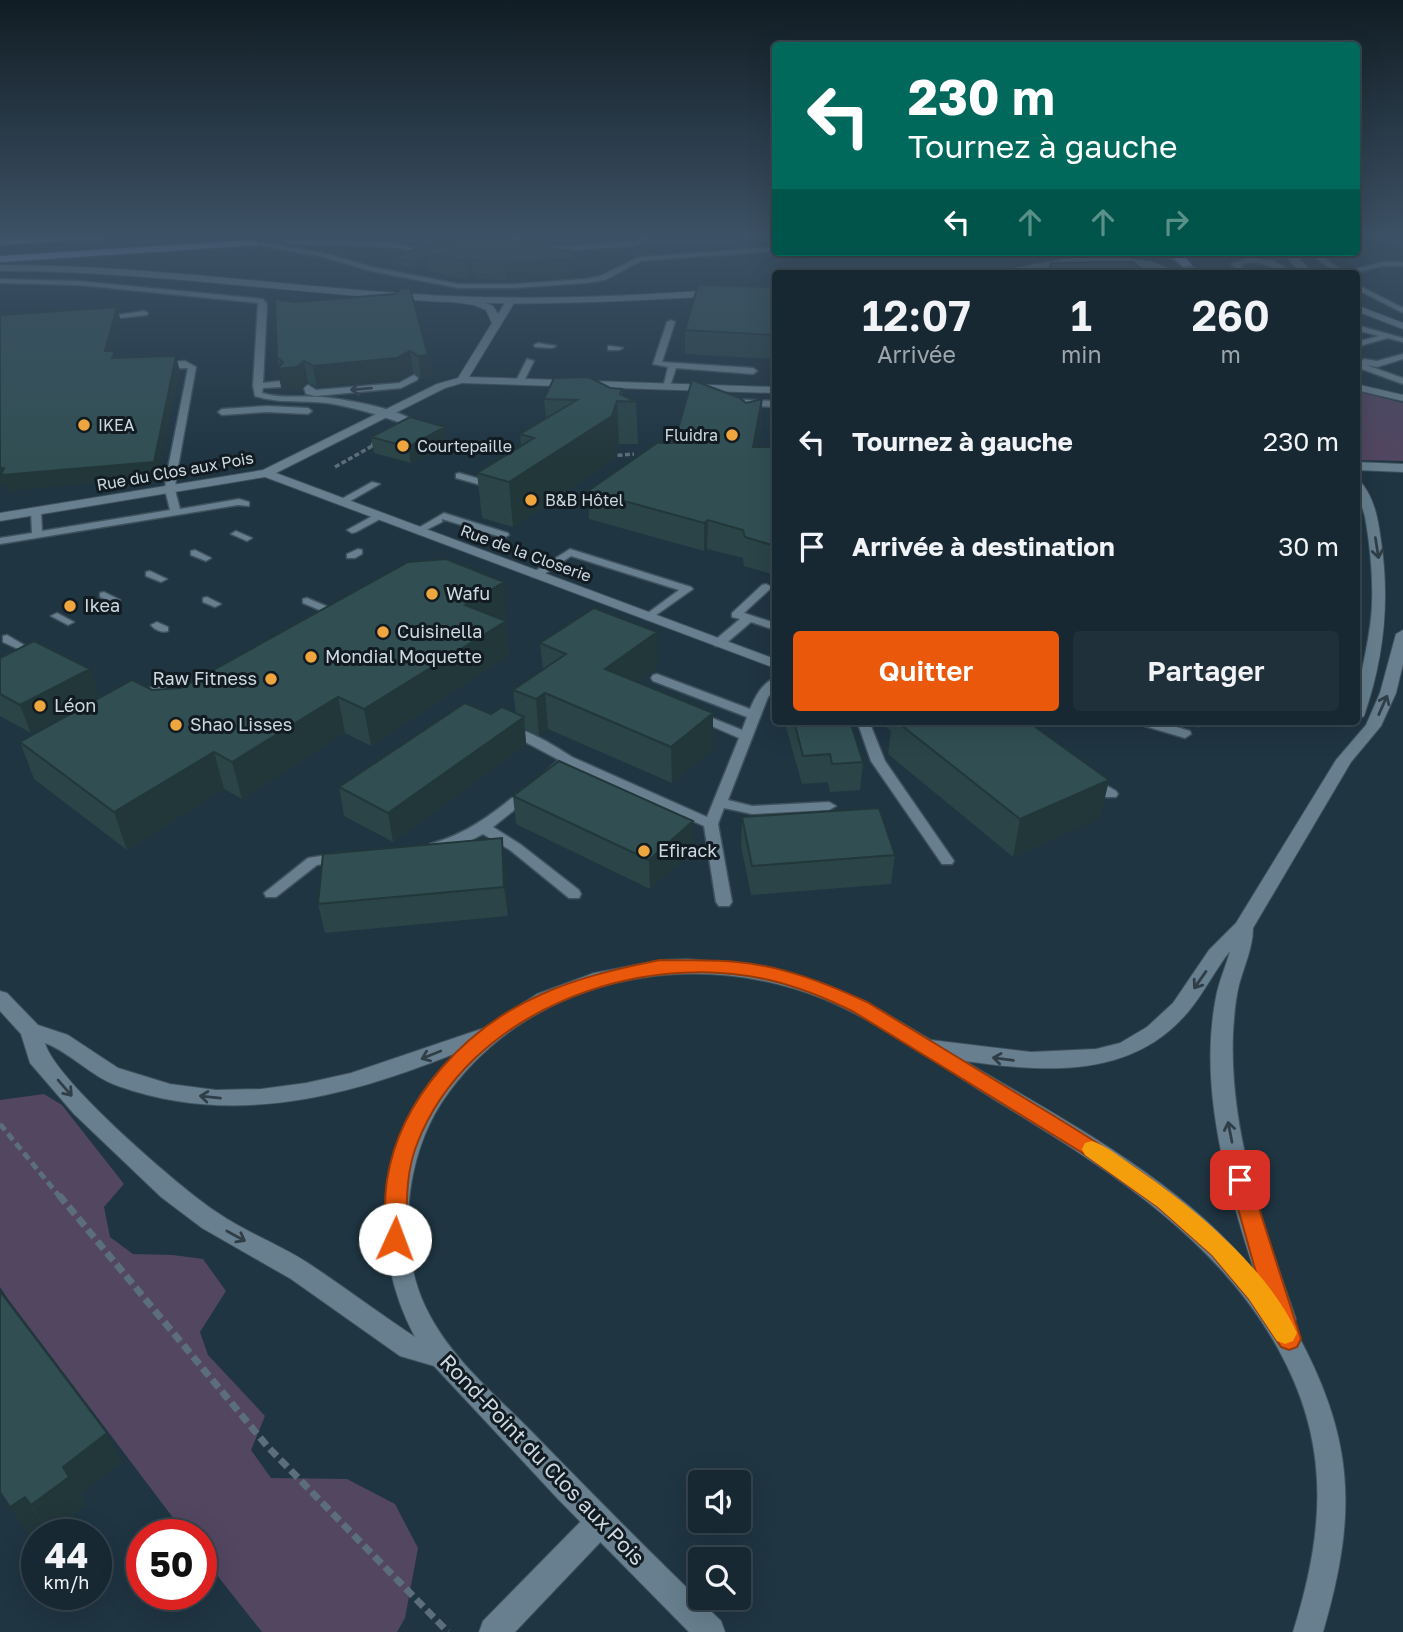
<!DOCTYPE html>
<html lang="fr">
<meta charset="utf-8">
<style>
body{margin:0;font-family:"Golos Text",sans-serif;background:#20303a;color:#f1f3f6;height:100vh;display:flex;flex-direction:column;font-size:26px;white-space:nowrap}
*{box-sizing:border-box;margin:0}
p{font-size:23px;color:#9ea6ac}
.icon{flex:none;width:38px;height:38px;fill:none;stroke:currentColor;stroke-width:2;stroke-linecap:round;stroke-linejoin:round}
.map{position:relative;flex:1;overflow:hidden}
.sheet{position:absolute;left:772px;top:270px;width:588px;height:455px;display:flex;flex-direction:column;background:#172832;border-radius:7px;box-shadow:0 7px 28px #0002,0 0 0 2px #36444d}
.sheet>*{flex:none}
.hud{position:absolute;left:772px;top:42px;width:588px;height:214px;border-radius:7px;box-shadow:0 7px 28px #0002,0 0 0 2px #36444d;background:#00695c;color:#fff;overflow:hidden}
.buttons{position:absolute;left:688px;top:1470px;display:grid;gap:14px}
.buttons a{display:grid;place-items:center;width:63px;height:63px;border-radius:7px;background:#172832;box-shadow:0 7px 28px #0002,0 0 0 2px #36444d;font-size:35px}
.speed{position:absolute;left:21px;top:1519px;display:flex;gap:14px;font-size:35px;font-weight:700;text-align:center}
.speed>*{display:grid;place-content:center;width:91px;height:91px;border-radius:50%;background:#172832;box-shadow:0 7px 28px #0002,0 0 0 2px #36444d;line-height:1}
.speed small{font-size:18px;font-weight:400}
.speed .limit{border:10px solid #d22;background:#fff;color:#111}
.pin{position:absolute;display:grid;place-items:center;width:60px;height:60px;color:#fff;margin:-30px;border-radius:14px;box-shadow:0 4px 10px #0006}
.me{position:absolute;width:77px;margin:-38px;rotate:2deg;stroke-linejoin:round;filter:drop-shadow(0 0 5px #0008)}
.turn{display:flex;align-items:center;gap:24px;height:147px;padding:0 21px;font-size:32px}
.turn .icon{width:91px;height:91px;stroke-width:2.5}
.turn b{display:block;font-size:49px;line-height:60px}
.lanes{display:flex;align-items:center;height:66px;padding:0 21px;background:#0003;justify-content:center;gap:35px;direction:ltr}
.lanes .off{opacity:.35}
.eta{display:flex;justify-content:space-evenly;align-items:center;height:119px;text-align:center}
.eta b{font-size:42px;font-weight:600;line-height:49px}
.primary-button{display:flex;gap:14px;margin-top:auto;padding:14px 21px}
.primary-button a{flex:1;height:80px;border-radius:7px;background:#ea580c;color:#fff;font-size:28px;font-weight:600;line-height:80px;text-align:center}
.primary-button a+a{background:#20303a;color:#f1f3f6}
ul{padding:0;list-style:none}
li{display:flex;align-items:center;gap:21px;height:105px;padding:0 21px}
li div{flex:1}
li b{display:block;font-size:26px}
li em{font-style:normal}
.map>svg:first-child{display:block}
.green{fill:#524661}
.lines{fill:none;stroke-linecap:round;stroke-linejoin:round}
.lane-casing{stroke:#3e515d;stroke-width:3}
.street-casing{stroke:#3e515d;stroke-width:2}
.secondary-casing{stroke:#3e515d;stroke-width:2}
.highway-casing{stroke:#3e515d;stroke-width:3}
.path-far2{stroke:#5b6e79;stroke-width:3.5;stroke-dasharray:5 2.5;stroke-linecap:butt}
.path-far1{stroke:#5b6e79;stroke-width:5;stroke-dasharray:8 4.5;stroke-linecap:butt}
.path{stroke:#5b6e79;stroke-width:7;stroke-dasharray:10 5;stroke-linecap:butt}
.lane{fill:#677f8e;fill-rule:evenodd}
.street{fill:#677f8e;fill-rule:evenodd}
.secondary{fill:#677f8e;fill-rule:evenodd}
.highway{fill:#a7bbfa;fill-rule:evenodd}
.wall{fill:#2a4447}
.shaded-wall{fill:#22373a}
.building{fill:#314f53;stroke:#22373a;stroke-width:2}
.oneway{stroke:#303e47}
.route{fill:#ea580c;stroke:#983908;stroke-width:2}
.slow{fill:#f59e0b}
.poi-dot{fill:#f0a63e;stroke:#121b21;stroke-width:2.5}
.labels{text-anchor:middle;stroke-width:6;stroke-linejoin:round;paint-order:stroke}
.far-poi-label{font-size:16px;fill:#ccd9e2;stroke:#121b21;text-anchor:start}
.far-street-label{font-size:16px;fill:#ccd9e2;stroke:#121b21}
.poi-label{font-size:18px;fill:#ccd9e2;stroke:#121b21;text-anchor:start}
.near-street-label{font-size:21px;fill:#ccd9e2;stroke:#121b21}
</style>
<div class="map">
<svg width="1403" height="1632" viewBox="0 0 1403 1632">
<rect width="100%" height="100%" fill="#1f3542"/>
<path class="green" d="M1356,391L1403,403V461L1356,460Z
M44,1094L62,1105L124,1184L104,1207L110,1237L133,1254L173,1255L203,1259L226,1291L200,1332L208,1355L265,1416L251,1450L271,1478L347,1479L395,1504L418,1548L405,1618L397,1632H262L201,1555V1535H186L8,1299L0,1287V1100Z"/>
<g class="lines">
<defs>
<path id="lane" d="M448,235H462L490,241L520,237L523,239L487,244Z
M648,235H657L633,246L542,252L539,250L542,248L632,242Z
M1356,235H1369L1356,239Z
M287,240L393,243L433,253L430,255L393,247L285,243Z
M254,241L324,253L372,267L458,284H515L586,279L600,276L639,257L775,247V251L641,261L605,280L586,283L515,288H458L371,271L323,257L252,244Z
M1225,252H1293V253L1290,255L1225,256L1222,254Z
M1318,252H1324L1323,257L1344,272L1382,262H1403V266H1382L1355,273H1336L1317,259Z
M1250,258L1274,261L1294,273C1273,273 1266,257 1240,265L1248,273H1240L1231,264Z
M0,279L78,281L263,299L267,304L263,383L281,381L285,384L281,387L263,388L262,393C282,399 302,395 323,397C350,400 402,409 423,426L418,429C388,418 359,408 327,403C302,400 279,404 255,396L253,386L258,303L78,285L0,283Z
M1356,284L1403,308V313L1356,289Z
M144,311L148,313L147,315L102,320L98,318Z
M671,320L675,322L662,362L753,368L757,371L753,374L676,368L670,386L663,388L668,367L653,364L667,322Z
M1356,325L1403,338V342L1388,338L1356,347V342L1379,336L1356,330Z
M538,343L556,346L552,348L535,347L534,345Z
M611,346L623,348L619,350H608V346Z
M1403,354V359L1377,367L1366,365L1403,378V384L1356,367V362L1360,363L1364,359L1377,361Z
M527,359L534,361L523,383H517L516,381Z
M185,361L196,367L176,478L175,490L180,509L239,499L249,502V506L238,505L0,544V538L32,533L31,512L36,509L41,512L42,531L170,510L165,490L166,478L188,368L160,369L156,366L160,363Z
M414,375L418,378L417,380L401,388L316,396L306,394L304,388L308,385L316,390L399,383Z
M727,399L775,401V407L724,404L723,402Z
M267,406L308,408L312,411L308,414L267,412L222,415L218,412L222,409Z
M459,473L498,484L500,486L495,489L456,478V474Z
M372,482L380,484L345,504L336,502Z
M378,513L383,516L382,518L356,532L352,533L347,530Z
M444,513L508,533L509,535L504,538L442,519V522L418,534L413,531Z
M236,531L252,538L247,541L231,534Z
M358,549L362,550V554L355,558H347V554Z
M570,549L691,587L693,589L649,620L645,619V615L679,590L571,556L540,577H532V573Z
M195,550L211,558L206,561L191,555V551Z
M150,571L167,579L161,582L146,576V572Z
M766,584L772,587L770,589L744,613L775,623V630L751,622L723,646H715V640L740,619L732,617V613L762,585Z
M104,592L120,600L114,603L100,597V593Z
M207,597L221,604L215,607L203,602V598Z
M307,598L333,609L335,611L329,614L303,603V599Z
M57,613L74,622L68,625L51,616Z
M157,622L168,627V631C162,633 155,630 151,625Z
M7,635L24,645L18,649L3,642V636Z
M657,674L750,709C755,697 762,683 775,678V689L768,697L728,800L752,806L829,802L836,806L829,810L752,814L724,808L718,824L732,902L729,906H719L716,902L704,826L568,766L554,778H544L542,775L559,760L503,730L504,727C522,725 557,747 572,757L707,817L739,738L691,717L697,713L702,714L742,730L747,717L653,681L651,678L653,675Z
M167,678L173,682L171,685L140,703L136,704L130,700Z
M857,721H869L885,761L952,858L954,861L952,864H942L871,761Z
M1137,721H1156L1190,731L1191,734L1185,738L1138,724Z
M1092,777L1116,791L1118,794L1116,797H1106L1087,784L1085,781L1087,778Z
M528,788L533,789L535,792L533,795L493,827L520,844L579,890L581,894L579,898H569L510,850L483,834L466,843L435,852L428,847L430,844C469,833 492,814 523,789Z
M339,853L344,855L346,858L344,861L317,865L276,897H266L264,893L308,858Z"/>
<path id="street" d="M1285,252H1293L1313,273H1303L1290,262Z
M456,297L476,299L493,306L498,314L508,298L516,300L469,377L775,387V393L462,383L445,388L276,473L775,659V668L265,477L0,521V513L263,470L437,384L458,378L492,323L486,310L474,305L453,302V298Z
M1356,305L1403,323V329L1356,311Z
M599,1509L609,1513L613,1523L609,1533L515,1632H479L483,1621L589,1513Z"/>
<path id="secondary" d="M1162,252H1172L1202,273H1191Z
M1108,256L1153,262L1179,273C1155,273 1133,262 1109,261C1069,260 1030,273 990,273L1063,259Z
M0,265C139,265 275,285 413,294C514,301 615,297 716,290L721,293L716,296C615,302 514,307 413,300C275,291 139,271 0,271Z
M1356,384L1403,395V401L1356,390Z
M1356,462L1403,464V472L1356,470Z
M1356,480L1360,481C1375,499 1378,519 1381,541C1390,602 1384,658 1364,716L1356,721C1356,681 1371,643 1372,603C1373,575 1370,545 1365,517C1362,504 1356,494 1356,480Z
M1403,630V664L1396,693L1381,726L1351,762L1253,928C1253,948 1244,966 1239,985C1235,1001 1234,1017 1233,1033C1229,1132 1264,1227 1296,1319L1293,1326C1355,1437 1358,1512 1323,1632H1293C1322,1539 1331,1456 1287,1366C1229,1246 1113,1172 1003,1105C947,1070 885,1025 826,1000C691,944 526,977 442,1102C405,1159 396,1246 426,1308C450,1358 496,1395 534,1434C595,1497 658,1560 721,1621L725,1632H689L558,1499L434,1366L400,1356L291,1279L202,1228L161,1197L74,1114L30,1063L21,1034L0,1011V991L7,993L38,1025L68,1035L118,1068L170,1084L216,1090L261,1089L306,1083L351,1073L484,1028L537,994L594,973L661,960L687,959L763,966L819,982L867,1002L931,1040L1031,1052L1096,1049L1120,1043L1147,1027L1173,1003L1209,950L1236,923L1336,760L1366,725L1380,693L1396,634ZM1230,951C1226,966 1219,981 1216,997C1198,1089 1227,1186 1255,1273C1187,1184 1060,1118 965,1061C1044,1072 1131,1080 1188,1012C1204,993 1215,970 1230,951ZM45,1043C71,1053 90,1076 118,1086C233,1127 348,1097 456,1053C377,1127 365,1244 415,1337C380,1314 346,1288 311,1265C281,1245 247,1233 218,1213C182,1190 55,1080 45,1043Z"/>
<path id="highway" d="M58,235H108L103,238L0,245V239Z
M254,240L259,243L258,245L0,262V256Z
M1169,252H1180L1192,265L1183,267Z"/>
</defs>
<use href="#lane" class="lane-casing"/>
<use href="#street" class="street-casing"/>
<use href="#secondary" class="secondary-casing"/>
<use href="#highway" class="highway-casing"/>
<path class="path-far2" d="M610,456L634,454
M335,467L374,445L371,444"/>
<path class="path-far1" d="M0,1124L60,1197"/>
<path class="path" d="M59,1195L268,1447L448,1632"/>
<use href="#lane" class="lane"/>
<use href="#street" class="street"/>
<use href="#secondary" class="secondary"/>
<use href="#highway" class="highway"/>
</g>
<path class="wall" d="M432,242L573,270V276L507,281L474,278L469,280L429,271L428,260L414,268L395,264L394,258L430,251L434,249H432Z
M775,287V359L685,354V330Z
M275,299L428,355L431,377L421,378L413,373L400,380L317,387L308,382L302,389L282,391L277,357Z
M610,388L622,389L623,395L636,402L638,444H619L614,459L513,527L482,518L477,473L521,446L520,434L546,418L544,399Z
M761,425L757,447H775V611L773,610L774,584L772,583V574L744,566L743,558L707,549L704,551L589,519L588,491L674,443Z
M445,427L447,443L411,463L374,453L371,437Z
M507,616L502,619L506,621L509,655L371,746L345,733L242,799L224,789L127,850L34,779L20,742L152,690L181,688Z
M540,643L658,667L638,682L713,713V749L672,783L548,729L539,736L525,729L526,745L393,842L344,816L339,787L491,714H516L513,690L543,670Z
M0,658L99,696L31,733L0,716Z
M787,721H850L863,762L860,790L830,792L828,782L802,784L786,727Z
M886,721H1027L1109,780L1100,818L1013,857L888,754L891,731L885,726Z
M1176,721H1204L1199,728Z
M513,796L694,850L650,889L516,824Z
M742,818L895,855L891,884L751,895L741,846Z
M505,867L508,916L325,933L318,904Z
M122,1461L80,1495L86,1505L49,1533L43,1524L29,1535L0,1492Z"/>
<path class="shaded-wall" d="M572,252L573,276L507,281L505,263Z
M427,254L428,260L414,268L413,262Z
M472,259L474,278L469,280L467,261Z
M117,307L121,321L109,366L105,351Z
M410,351L413,373L400,380L317,387L313,366Z
M428,355L431,377L421,378L418,356Z
M176,356L180,371L158,478L7,491L4,484L0,485V468Z
M304,361L308,382L302,389L282,391L277,369Z
M762,399L761,425L753,474V447Z
M617,401L619,444L614,459L513,527L509,482Z
M445,427L447,443L411,463L408,447Z
M708,520L707,549L704,551V523Z
M504,582L507,616L470,639L465,605Z
M506,621L509,655L371,746L364,709Z
M657,632L658,667L607,705L605,669Z
M90,669L99,696L31,733L20,705Z
M545,693L548,729L539,736L536,699Z
M338,697L345,733L242,799L232,762Z
M713,713V749L672,783L671,747Z
M524,717L526,745L393,842L388,813Z
M214,752L224,789L127,850L114,812Z
M1109,780L1100,818L1013,857L1020,819Z
M693,821L694,850L650,889L649,860Z
M502,838L505,867L508,916L504,887Z
M107,1433L122,1461L80,1495L86,1505L49,1533L31,1505L63,1467Z
M25,1497L43,1524L29,1535L10,1507Z"/>
<path class="building" d="M492,236L572,252V258L505,263L472,259L467,261L427,253L446,242Z
M445,237L460,240L446,242L442,245L432,242Z
M416,249L430,251L413,262L394,258Z
M1133,262L1144,273H1045L1050,269L1051,263Z
M698,285L775,287V335L685,330Z
M410,288L428,355L418,356L410,351L397,358L313,366L304,361L297,367L277,369L283,362L277,357L275,299L294,302L395,294L401,289Z
M117,307L105,351H115L112,358L176,356L154,462L1,475L4,468H0V315Z
M589,377L610,388L622,389L620,394L636,402L617,401L612,416L509,482L477,473L534,438L520,434L577,400L544,399L554,378Z
M692,380L740,398L746,403L762,399L753,447H775V546L745,537L743,530L708,520L704,523L588,491L657,443H674Z
M410,417L445,427L408,447L371,437Z
M446,559L504,582L465,605L506,621L364,709L338,697L232,762L214,752L114,812L20,742L132,680L152,690L181,688L408,562Z
M594,608L657,632L605,669L713,713L671,747L545,693L536,699L513,690L566,654L540,643Z
M34,641L90,669L20,705L0,694V658Z
M465,703L491,714L502,707L524,717L388,813L339,787Z
M794,721H850L863,762L832,764L830,754L803,756Z
M896,721H1027L1109,780L1020,819Z
M559,761L693,821L649,860L513,796Z
M879,808L895,855L752,866L742,817Z
M502,838L504,887L318,904L323,854Z
M0,1291L107,1433L63,1467L69,1477L31,1505L25,1497L10,1507L0,1492Z"/>
<defs><path id="oneway-shaft" d="M-6 0H5M1.5-3L5.5 0L1.5 3" fill="none" stroke-width="1.6" stroke-linecap="round" stroke-linejoin="round" transform="scale(1.75)"/></defs>
<g class="oneway">
<use href="#oneway-shaft" transform="translate(361 389) rotate(175)"/>
<use href="#oneway-shaft" transform="translate(1377 548) rotate(81)"/>
<use href="#oneway-shaft" transform="translate(1383 705) rotate(-66)"/>
<use href="#oneway-shaft" transform="translate(1200 980) rotate(125)"/>
<use href="#oneway-shaft" transform="translate(431 1055) rotate(158)"/>
<use href="#oneway-shaft" transform="translate(1003 1059) rotate(-173)"/>
<use href="#oneway-shaft" transform="translate(65 1088) rotate(49)"/>
<use href="#oneway-shaft" transform="translate(210 1097) rotate(-174)"/>
<use href="#oneway-shaft" transform="translate(1230 1132) rotate(-101)"/>
<use href="#oneway-shaft" transform="translate(236 1236) rotate(29)"/>
</g>
<linearGradient id="sky" x2="0" y2="1"><stop stop-color="#111d24"/><stop offset="0.51" stop-color="#3c5165"/><stop offset="1" stop-color="#3c5165" stop-opacity="0"/></linearGradient>
<rect width="1403" height="463" fill="url(#sky)"/>
<path class="route" d="M660,960C686,961 712,959 737,962C782,966 826,983 867,1002C920,1034 973,1067 1026,1099C1111,1150 1193,1200 1257,1276L1230,1180L1233,1174L1240,1171L1248,1174L1301,1339L1297,1347L1289,1350L1281,1347L1249,1299L1212,1255L1158,1207L1081,1152L854,1012C826,998 799,987 769,980C637,949 468,1012 417,1144C405,1174 407,1207 406,1239L403,1246L395,1248L388,1246L384,1239C385,1220 384,1199 387,1180C400,1097 467,1027 542,994C580,977 620,968 660,960Z"/>
<path class="slow" d="M1092,1141C1107,1146 1120,1157 1133,1166C1192,1206 1267,1267 1297,1333L1293,1341L1285,1344L1277,1341L1249,1299L1212,1255L1158,1207L1085,1155L1082,1149L1085,1143Z"/>
<g class="poi-dot">
<circle cx="84" cy="425" r="7"/>
<circle cx="732" cy="435" r="7"/>
<circle cx="403" cy="446" r="7"/>
<circle cx="531" cy="500" r="7"/>
<circle cx="432" cy="594" r="7"/>
<circle cx="70" cy="606" r="7"/>
<circle cx="383" cy="632" r="7"/>
<circle cx="311" cy="657" r="7"/>
<circle cx="271" cy="679" r="7"/>
<circle cx="40" cy="706" r="7"/>
<circle cx="176" cy="725" r="7"/>
<circle cx="644" cy="851" r="7"/>
</g>
<g class="labels">
<g class="far-poi-label">
<text x="98" y="431">IKEA</text>
<text x="718" y="441" text-anchor="end">Fluidra</text>
<text x="417" y="452">Courtepaille</text>
<text x="545" y="506">B&amp;B Hôtel</text>
</g>
<g class="far-street-label">
<text transform="translate(175 471) rotate(-10)" y="6">Rue du Clos aux Pois</text>
<text transform="translate(526 553) rotate(20)" y="6">Rue de la Closerie</text>
</g>
<g class="poi-label">
<text x="446" y="600">Wafu</text>
<text x="84" y="612">Ikea</text>
<text x="397" y="638">Cuisinella</text>
<text x="325" y="663">Mondial Moquette</text>
<text x="257" y="685" text-anchor="end">Raw Fitness</text>
<text x="54" y="712">Léon</text>
<text x="190" y="731">Shao Lisses</text>
<text x="658" y="857">Efirack</text>
</g>
<g class="near-street-label">
<text transform="translate(542 1460) rotate(46)" y="7">Rond-Point du Clos aux Pois</text>
</g>
</g>
</svg>
<div class="buttons">
<a><svg class="icon" aria-label="sound" viewBox="0 0 24 24"><path d="M4 9h4l5-4v14l-5-4H4zM17 9q2 3 0 6"/></svg></a>
<a><svg class="icon" aria-label="search" viewBox="0 0 24 24"><circle cx="10" cy="10" r="6"/><path d="M15 15l6 6"/></svg></a>
</div>
<div class="speed"><div>44<small>km/h</small></div><div class="limit">50</div></div>
<div class="pin" style="left:1240px;top:1180px;background:#d93025"><svg class="icon" aria-label="arrive" viewBox="0 0 24 24"><path d="M6 21V4h12l-3 4 3 4H6"/></svg></div>
<svg class="me" style="left:395px;top:1239px" viewBox="-20 -20 40 40"><circle r="19" fill="#fff"/><path d="M0-13L10 11 0 6-10 11z" fill="#ea580c"/></svg>
<div class="hud">
<div class="turn"><svg class="icon" aria-label="left" viewBox="0 0 24 24"><path d="M17 20v-9H6M10 6l-5 5 5 5"/></svg><div><b>230 m</b>Tournez à gauche</div></div>
<div class="lanes"><svg class="icon" aria-label="left" viewBox="0 0 24 24"><path d="M17 20v-9H6M10 6l-5 5 5 5"/></svg><svg class="icon off" aria-label="ahead" viewBox="0 0 24 24"><path d="M12 20V5M6 11l6-6 6 6"/></svg><svg class="icon off" aria-label="ahead" viewBox="0 0 24 24"><path d="M12 20V5M6 11l6-6 6 6"/></svg><svg class="icon off" aria-label="right" viewBox="0 0 24 24"><path d="M7 20v-9h11M14 6l5 5-5 5"/></svg></div>
</div>
<section class="sheet">
<div class="eta">
<div><b>12:07</b><p>Arrivée</p></div>
<div><b>1</b><p>min</p></div>
<div><b>260</b><p>m</p></div>
</div>
<ul>
<li><svg class="icon" aria-label="left" viewBox="0 0 24 24"><path d="M17 20v-9H6M10 6l-5 5 5 5"/></svg><div><b>Tournez à gauche</b></div><em>230 m</em></li>
<li><svg class="icon" aria-label="arrive" viewBox="0 0 24 24"><path d="M6 21V4h12l-3 4 3 4H6"/></svg><div><b>Arrivée à destination</b></div><em>30 m</em></li>
</ul>
<div class="primary-button"><a>Quitter</a><a>Partager</a></div>
</section>
</div>
